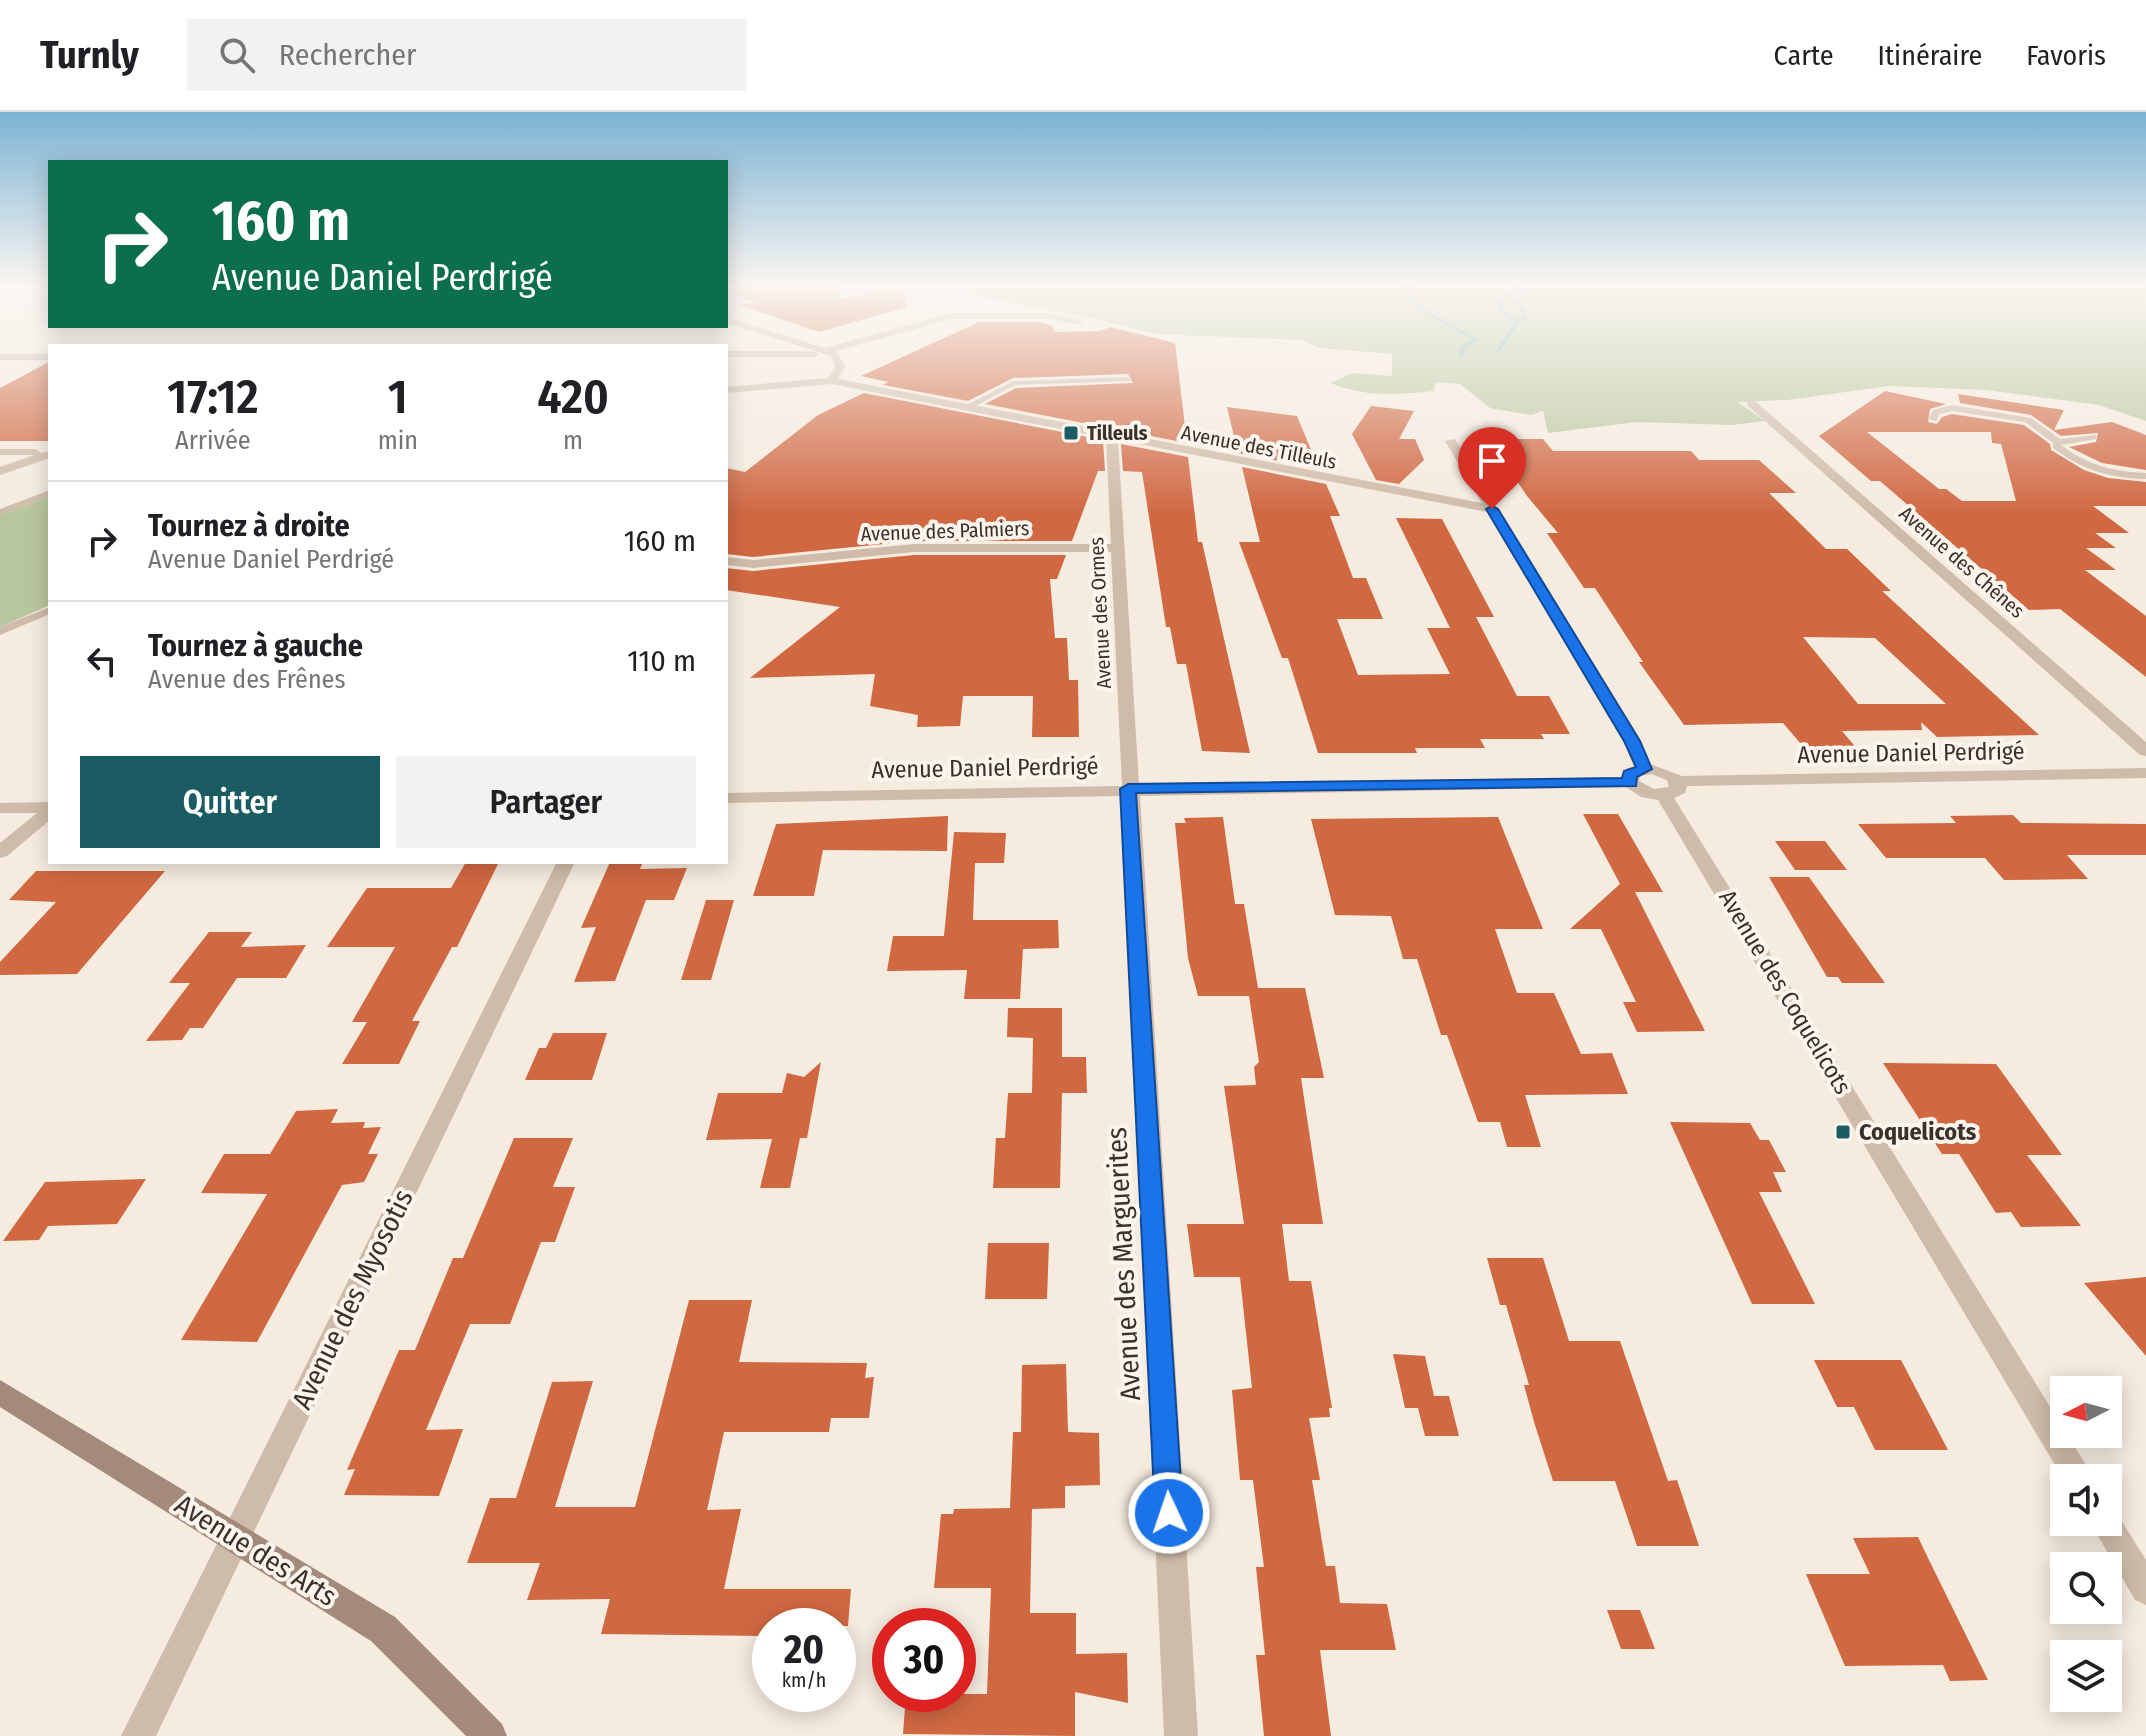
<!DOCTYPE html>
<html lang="fr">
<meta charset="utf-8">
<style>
body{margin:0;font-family:"Fira Sans Condensed",sans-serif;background:#f2f2f2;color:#202124;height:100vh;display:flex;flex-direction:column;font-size:30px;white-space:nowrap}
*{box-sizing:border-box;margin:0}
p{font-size:26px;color:#757577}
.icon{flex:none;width:44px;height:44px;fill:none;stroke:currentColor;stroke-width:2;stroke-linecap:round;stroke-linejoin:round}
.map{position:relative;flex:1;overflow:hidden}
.sheet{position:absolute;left:48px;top:232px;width:680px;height:520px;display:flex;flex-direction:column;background:#fff;border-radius:0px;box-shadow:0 4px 20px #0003}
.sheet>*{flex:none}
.banner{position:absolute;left:48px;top:48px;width:680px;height:168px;border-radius:0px;box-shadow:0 4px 20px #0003;background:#0b6e4f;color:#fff;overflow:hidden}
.needle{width:52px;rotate:264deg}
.fabs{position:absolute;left:2050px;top:1264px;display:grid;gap:16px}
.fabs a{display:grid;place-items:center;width:72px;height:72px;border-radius:0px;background:#fff;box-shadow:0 4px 20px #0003;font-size:40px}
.speed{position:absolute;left:752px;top:1496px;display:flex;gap:16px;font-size:40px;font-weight:700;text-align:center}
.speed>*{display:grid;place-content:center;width:104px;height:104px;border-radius:50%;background:#fff;box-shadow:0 4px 20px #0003;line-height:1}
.speed small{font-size:20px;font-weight:400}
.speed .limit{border:12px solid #d22;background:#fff;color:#111}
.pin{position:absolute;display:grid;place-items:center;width:68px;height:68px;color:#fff;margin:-82px -34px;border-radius:50% 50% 50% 0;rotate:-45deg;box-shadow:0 0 8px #0007}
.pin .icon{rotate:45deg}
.me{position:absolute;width:88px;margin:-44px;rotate:357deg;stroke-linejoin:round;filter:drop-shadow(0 0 6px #0008)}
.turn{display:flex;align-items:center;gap:28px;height:168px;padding:0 32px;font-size:36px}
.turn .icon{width:104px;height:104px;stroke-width:2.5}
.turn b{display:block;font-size:56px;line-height:68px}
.eta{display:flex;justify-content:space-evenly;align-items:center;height:136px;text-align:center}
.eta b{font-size:48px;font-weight:600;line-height:56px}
.primary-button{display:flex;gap:16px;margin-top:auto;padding:16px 32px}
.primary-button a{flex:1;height:92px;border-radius:0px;background:#1b5c62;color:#fff;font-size:32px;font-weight:600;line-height:92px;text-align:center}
.primary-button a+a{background:#f2f2f2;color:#202124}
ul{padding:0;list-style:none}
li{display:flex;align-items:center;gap:24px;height:120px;padding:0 32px;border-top:2px solid #e0e0e0}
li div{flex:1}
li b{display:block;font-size:30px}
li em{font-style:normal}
header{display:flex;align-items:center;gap:48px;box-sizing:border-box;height:112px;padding:0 40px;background:#fff;border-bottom:2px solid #e0e0e0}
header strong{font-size:38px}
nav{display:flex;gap:44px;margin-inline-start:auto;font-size:28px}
.search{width:560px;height:72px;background:#f2f2f2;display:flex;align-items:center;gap:20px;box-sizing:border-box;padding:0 28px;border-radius:0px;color:#757577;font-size:30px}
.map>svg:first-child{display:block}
.green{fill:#b8c69d}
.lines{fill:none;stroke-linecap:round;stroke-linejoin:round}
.stream{fill:#7bb2b5;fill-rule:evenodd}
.building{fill:#d06842;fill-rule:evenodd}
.lane{fill:#cfbba9;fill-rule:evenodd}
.street{fill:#cfbba9;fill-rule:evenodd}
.secondary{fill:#a38a7a;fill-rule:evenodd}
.route{fill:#1a73e8;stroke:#114b97;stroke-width:2}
.poi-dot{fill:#1b5c62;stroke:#fcf5ed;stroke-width:3}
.labels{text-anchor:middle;stroke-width:8;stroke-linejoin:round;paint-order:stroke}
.far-poi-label{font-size:20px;font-weight:bold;fill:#3c302a;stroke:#fcf5ed;text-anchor:start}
.far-street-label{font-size:20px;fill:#3c302a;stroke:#fcf5ed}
.street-label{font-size:24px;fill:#3c302a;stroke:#fcf5ed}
.poi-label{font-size:24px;font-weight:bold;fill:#3c302a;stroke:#fcf5ed;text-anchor:start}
.near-street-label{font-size:28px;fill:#3c302a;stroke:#fcf5ed}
</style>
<header>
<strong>Turnly</strong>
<div class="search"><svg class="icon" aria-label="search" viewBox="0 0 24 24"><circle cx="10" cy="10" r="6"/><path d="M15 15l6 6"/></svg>Rechercher</div>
<nav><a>Carte</a><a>Itinéraire</a><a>Favoris</a></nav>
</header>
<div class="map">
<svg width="2146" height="1624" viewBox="0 0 2146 1624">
<rect width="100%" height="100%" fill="#f5ebdf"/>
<path class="green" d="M930,175H2146V309L2099,293L1986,278L1890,274L1787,288L1738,290L1765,309L1732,313L1637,310L1548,321L1543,299L1531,303L1490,296L1460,272L1436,270L1433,279C1396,283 1365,285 1330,271L1352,261L1392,264V242L1319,236L1302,228L1154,222L1096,207Z
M50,384V493L0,515V403Z"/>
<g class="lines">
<path class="stream" d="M1404,175H1409L1417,183L1415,191L1417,193L1478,227V229L1464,237V243L1459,244V235L1472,228L1414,195L1410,191L1413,184Z
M1512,175H1517L1503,192V198L1518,208L1522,206L1521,197L1515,191L1522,182L1521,175H1525L1526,182L1520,191L1525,196L1528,207L1520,211L1498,241H1494L1515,210L1499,199V192Z"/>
</g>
<path class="building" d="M736,175H839L840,187L902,175L907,195L819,220L739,193L756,190L734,183Z
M979,210H1040L1053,214L1054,220L1099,219L1111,215L1175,231L1187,331L985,292L1016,276L1133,271L1128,262L1013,266L968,289L883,273L888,270L861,264Z
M47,251H50V329H0V276Z
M1885,279L1946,292L1930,297L1928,310L1937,312L1942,305L1952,302L2024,313L2050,332L2051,338L2084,358L2108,366L2146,370V394H2093L2129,421H2095L2116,436H2086L2116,458H2085L2146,504V565L2060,497L2029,498L1880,369H1871L1819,324ZM1867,320H1991L1992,331L2001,332L2016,389H1962L1946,377H1939Z
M864,281L1103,328L1105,359H1098L1072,429H914L753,445L726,442V356L745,360L818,303Z
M1958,282L2064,298L2054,318L2112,310L2146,323V358L2102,351L2069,335L2096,330L2098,321L2061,324L2031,303L1960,291Z
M1371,294L1414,299L1399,327H1415L1424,348L1399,372L1376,368L1352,322Z
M1227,295L1297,304L1319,357L1238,341Z
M1489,327H1543L1553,339H1691L1699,348H1759L1796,381H1769L1826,437H1847L1891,479H1882L2039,623L1937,625L1921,610L1922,618L1842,619L1858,638L1807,639L1783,611L1684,613L1639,550H1643L1595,476H1584L1547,421H1558L1527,384ZM1803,525L1875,526L1946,592H1858Z
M1121,332L1188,345L1198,430H1202L1250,641L1202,639L1186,552H1177L1170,515H1166L1142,360L1123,359Z
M1242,355L1326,372L1340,404H1330L1353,466H1366L1383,507H1337L1358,563L1450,562L1427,516H1450L1396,406L1442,407L1494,505H1476L1517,584H1549L1570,622H1541L1544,627H1480L1485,636H1415L1417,641H1318L1288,546H1282L1239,430H1260Z
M914,443H1066L1057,467H1050L1055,526H1067L1069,568H1078L1079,625H1032L1033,584H963L960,614L917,615L918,603L870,594L875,562L750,566L840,495L726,478V456L753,459Z
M1583,702H1618L1663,780H1635L1705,919L1637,920L1623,890H1636L1601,817H1570L1620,772Z
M2013,703L2021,711L2146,712V743H2067L2088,767L2004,768L1985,746H1886L1858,712L1956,711L1950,704Z
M948,704L947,739L823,738L814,784H753L776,712Z
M1223,705L1235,792H1244L1258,876H1305L1324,966H1301L1323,1112H1282L1289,1169H1311L1332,1296H1329L1330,1305L1309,1306L1320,1368H1312L1326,1454H1335L1340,1491L1387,1492L1396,1538H1320L1331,1624H1264L1256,1543H1265L1256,1455H1264L1253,1368H1240L1232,1278L1252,1276L1240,1165H1194L1187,1112H1244L1224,974L1256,973L1254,955L1259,950L1249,884H1198L1188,846L1175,711H1186L1184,706Z
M1498,705L1543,817H1495L1517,881H1554L1581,942L1612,941L1628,982L1525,983L1541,1035H1507L1500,1010H1478L1447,923H1441L1417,847H1403L1391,804L1335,803L1311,707Z
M954,720L1006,721L1004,751H975L973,808H1058L1059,836L1023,837L1020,887H964L967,858L887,859L893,824H944Z
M1775,729H1825L1847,758H1795Z
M466,750H499L457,835H452L412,909H420L399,952H342L367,910H352L395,835H327L367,776H451Z
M610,750H643L640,757L687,756L674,788H646L615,869L574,870L596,815L581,816Z
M36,759H165L77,862L0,863V850L56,790L9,788Z
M1769,765H1809L1885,871H1842L1838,865H1827Z
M706,788H734L711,868H681Z
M209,820H252L241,835L306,833L286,866H237L203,916H190L182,928L146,929L190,871H169Z
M1008,896H1062V945H1086L1087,981H1062L1060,1076H993L996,1026H1005L1008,981H1032L1033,926L1007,925Z
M553,921H607L592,968H525L539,936H546Z
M821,950L807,1026H800L790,1076H760L772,1027L706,1028L718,981H782L787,961L804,965Z
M1883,951L1996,952L2062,1043H2027L2081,1114L2021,1115L2011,1100L1996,1101L1959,1042H1942Z
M338,997L331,1011L365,1010L363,1016L381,1015L368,1042H378L364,1070L342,1073L257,1230L181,1228L267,1082L201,1081L224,1042H270L296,999Z
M1670,1010L1750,1011L1760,1028H1769L1786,1060H1773L1782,1080H1759L1815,1192H1752Z
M514,1026H573L553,1075H575L555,1130H541L510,1212H470L426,1318L463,1317L439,1384L344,1383L355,1357L347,1358L399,1238H415L453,1146H463Z
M146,1067L117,1112L48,1114L39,1128L3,1129L45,1070Z
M988,1131H1049L1047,1187H985Z
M1487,1146H1543L1569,1229H1620L1668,1369L1677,1368L1699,1434H1637L1615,1369H1553L1534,1310L1524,1273H1529L1506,1193H1500Z
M2146,1165V1244L2084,1171Z
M689,1188H752L739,1250L867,1251L865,1266L874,1265L869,1306H831L829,1320H724L707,1398L741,1397L724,1477H851L848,1514H770V1524L601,1522L610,1487L527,1488L540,1451H467L490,1386H516L552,1270L593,1269L555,1395H635Z
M1393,1242L1425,1244L1434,1284H1449L1459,1324H1425L1418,1296H1405Z
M1814,1248H1901L1948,1338H1875L1854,1295H1837Z
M1066,1252L1068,1320L1099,1321L1100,1373L1065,1374V1396L1032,1397L1030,1501H1076V1542L1127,1541L1128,1591L1075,1580V1624L903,1622L906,1582H987L991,1476H934L941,1402H953L954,1397L1010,1396L1013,1320H1021L1022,1253Z
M1918,1425L1928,1446L1988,1568L1950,1569L1943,1553L1845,1554L1806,1462H1870L1853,1426Z
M1607,1498H1640L1655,1537H1621Z"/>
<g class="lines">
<path class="lane" d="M1128,265L1131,269L1015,273L970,297L963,295L1013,269Z
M1952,293L2031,306L2060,327L2096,323V327L2061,333C2088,353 2113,360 2146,361V367C2110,366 2082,358 2053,336V331L2025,310L1952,299L1940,302L1936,309L1929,307L1933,298Z
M50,378V384L0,403V397Z
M50,495V502L0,523V515Z"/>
<path class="street" d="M952,201H1051L1085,210L1080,213L1051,207H952L836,239L845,254L838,267L1482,391L1445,329L1455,327L1640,629L1650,652L1682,664L2146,656V666L1687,674L1685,681L1674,686L2094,1366L2064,1368L1658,688L1641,685L1626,675L1140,684L1198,1624H1164L1122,684L726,691V681L1122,674L1111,440H914L753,456L726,453V445L753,448L914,432H1111L1106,326L832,272L726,281V275L828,266L835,254L831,244L726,211V205L825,236ZM1118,328L1487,400L1624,629L1634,655L1627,656L1623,665L1139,673ZM1651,662L1667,668L1669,675L1654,677L1639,669L1640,664Z
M726,239H814L819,242L814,245H726Z
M0,242H50V248H0Z
M1747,289H1755L2146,630V644L2140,643L1747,293Z
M0,337H36L41,341L50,339V346L0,363V355L34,343H0Z
M50,690V708L7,744L0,746V731L37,701H0V691Z
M557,750H575L156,1624H121Z
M2108,1397L2116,1400L2146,1448V1493L2135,1488L2090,1410H2108Z"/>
<path class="secondary" d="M0,1268L395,1505L502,1612L507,1624H466L371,1529L0,1295Z"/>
</g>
<linearGradient id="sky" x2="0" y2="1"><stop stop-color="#7cb3d4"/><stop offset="0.43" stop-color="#faf6f1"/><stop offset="1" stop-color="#faf6f1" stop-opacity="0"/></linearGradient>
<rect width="2146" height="403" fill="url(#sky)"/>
<path class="route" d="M1492,394L1498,397L1640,629L1652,657L1637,665L1636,674L1136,681L1183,1401L1178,1411L1169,1415L1159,1411L1155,1401L1120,677L1128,672L1622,666L1624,659L1636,655L1624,629L1486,397Z"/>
<g class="poi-dot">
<rect x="1063" y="313" width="16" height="16" rx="4"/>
<rect x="1835" y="1012" width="16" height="16" rx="4"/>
</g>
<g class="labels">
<g class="far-poi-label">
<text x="1087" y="328">Tilleuls</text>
</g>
<g class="far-street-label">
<text transform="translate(1259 335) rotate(11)" y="7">Avenue des Tilleuls</text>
<text transform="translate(945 419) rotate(-2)" y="7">Avenue des Palmiers</text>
<text transform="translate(1962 450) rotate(41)" y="7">Avenue des Chênes</text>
<text transform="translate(1100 501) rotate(-93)" y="7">Avenue des Ormes</text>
</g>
<g class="street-label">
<text transform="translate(1911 641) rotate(-1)" y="8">Avenue Daniel Perdrigé</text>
<text transform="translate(985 656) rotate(-1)" y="8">Avenue Daniel Perdrigé</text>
<text transform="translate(1785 880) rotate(59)" y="8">Avenue des Coquelicots</text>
</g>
<g class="poi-label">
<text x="1859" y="1028">Coquelicots</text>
</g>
<g class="near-street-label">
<text transform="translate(1123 1152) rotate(-93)" y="10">Avenue des Marguerites</text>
<text transform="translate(352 1187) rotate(-64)" y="10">Avenue des Myosotis</text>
<text transform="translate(256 1438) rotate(32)" y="10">Avenue des Arts</text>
</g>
</g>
</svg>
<div class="fabs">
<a><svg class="needle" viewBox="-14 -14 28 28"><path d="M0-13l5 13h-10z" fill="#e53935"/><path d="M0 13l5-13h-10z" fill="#757577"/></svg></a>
<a><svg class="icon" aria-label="sound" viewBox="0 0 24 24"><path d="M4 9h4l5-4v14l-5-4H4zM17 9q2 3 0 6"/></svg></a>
<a><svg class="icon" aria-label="search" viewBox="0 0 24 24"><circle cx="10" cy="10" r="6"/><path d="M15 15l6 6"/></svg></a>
<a><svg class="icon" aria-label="layers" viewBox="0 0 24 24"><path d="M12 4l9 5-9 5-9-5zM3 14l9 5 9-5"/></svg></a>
</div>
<div class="speed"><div>20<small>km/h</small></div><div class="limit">30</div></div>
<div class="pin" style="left:1492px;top:397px;background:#d93025"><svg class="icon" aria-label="arrive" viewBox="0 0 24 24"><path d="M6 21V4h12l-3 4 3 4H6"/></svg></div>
<svg class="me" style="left:1169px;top:1401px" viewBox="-20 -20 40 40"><circle r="17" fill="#1a73e8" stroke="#fff" stroke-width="3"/><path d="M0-11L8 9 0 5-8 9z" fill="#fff"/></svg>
<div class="banner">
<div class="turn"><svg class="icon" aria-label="right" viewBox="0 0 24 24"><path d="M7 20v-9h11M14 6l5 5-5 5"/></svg><div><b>160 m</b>Avenue Daniel Perdrigé</div></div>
</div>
<section class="sheet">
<div class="eta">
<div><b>17:12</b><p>Arrivée</p></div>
<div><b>1</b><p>min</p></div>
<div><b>420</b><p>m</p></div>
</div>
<ul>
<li><svg class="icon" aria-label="right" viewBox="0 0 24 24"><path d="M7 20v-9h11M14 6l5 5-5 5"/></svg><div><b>Tournez à droite</b><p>Avenue Daniel Perdrigé</p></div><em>160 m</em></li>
<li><svg class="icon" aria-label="left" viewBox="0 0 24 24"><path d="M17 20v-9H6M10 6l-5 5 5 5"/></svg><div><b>Tournez à gauche</b><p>Avenue des Frênes</p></div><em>110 m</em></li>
</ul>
<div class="primary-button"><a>Quitter</a><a>Partager</a></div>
</section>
</div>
